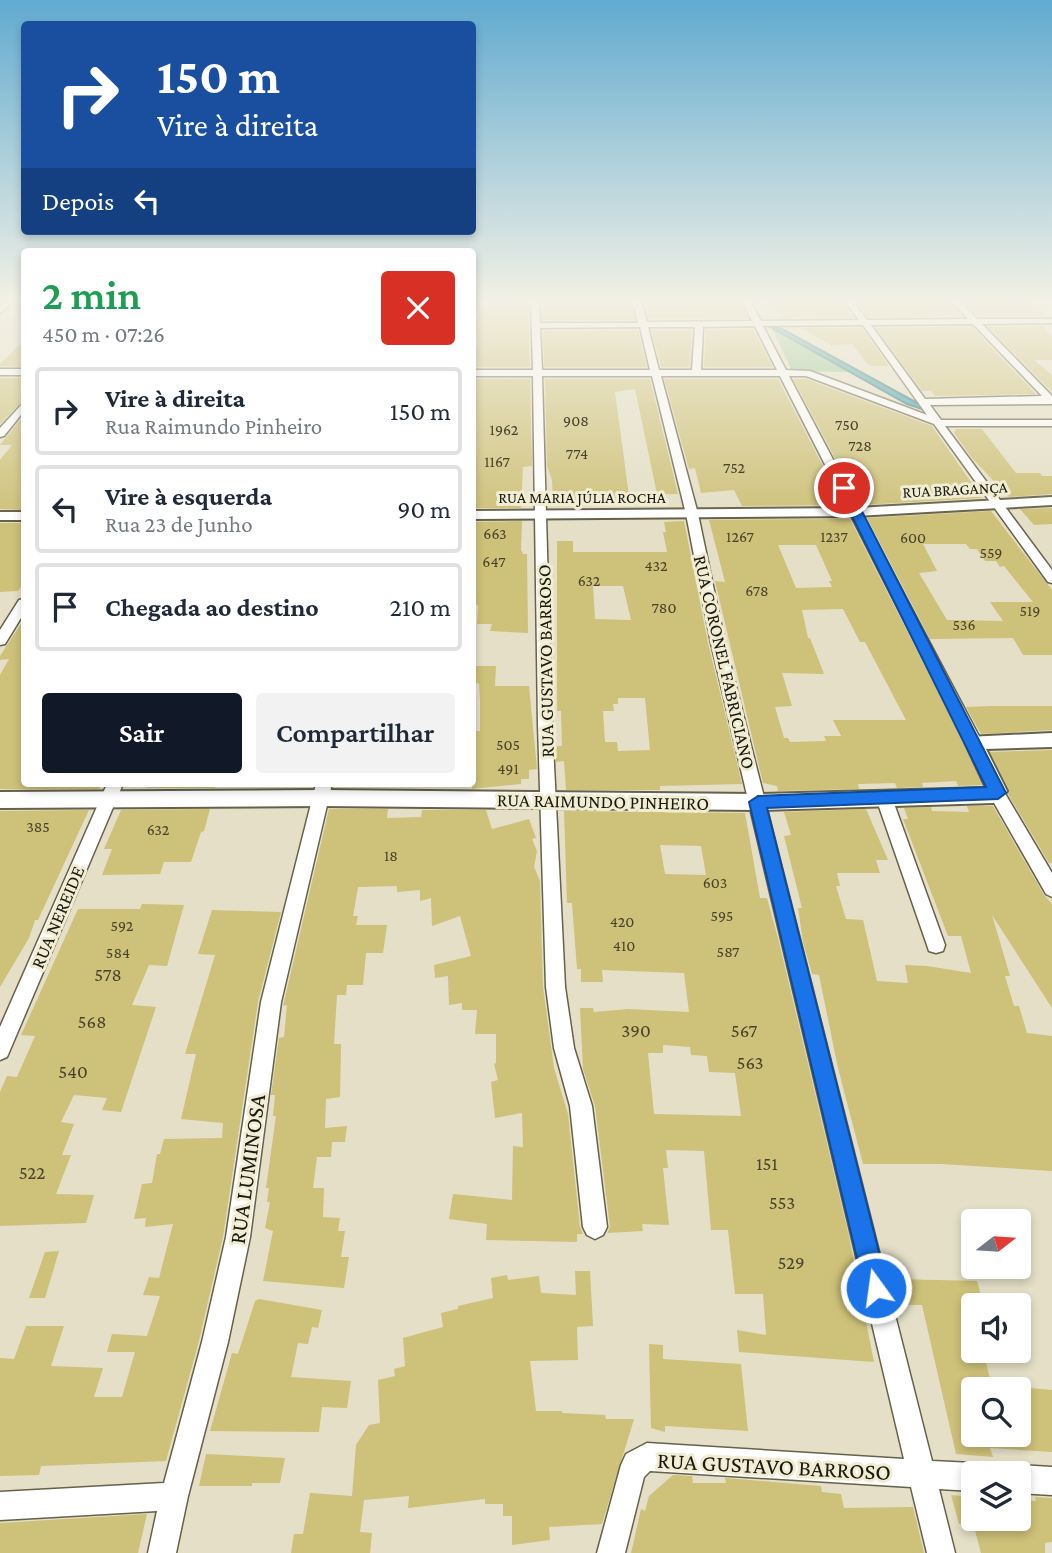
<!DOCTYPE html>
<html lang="pt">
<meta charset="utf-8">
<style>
body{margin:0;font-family:"Crimson Pro",serif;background:#f2f2f3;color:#1f2937;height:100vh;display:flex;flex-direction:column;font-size:26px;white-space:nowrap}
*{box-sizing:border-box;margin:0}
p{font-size:23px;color:#747a83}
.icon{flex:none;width:38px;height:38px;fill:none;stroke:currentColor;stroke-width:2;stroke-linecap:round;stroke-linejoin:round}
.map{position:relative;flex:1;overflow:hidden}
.sheet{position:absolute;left:21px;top:248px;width:455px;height:539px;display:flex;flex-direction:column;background:#fff;border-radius:7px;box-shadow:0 4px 10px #0003}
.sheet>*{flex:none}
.top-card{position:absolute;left:21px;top:21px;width:455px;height:214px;border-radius:7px;box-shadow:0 4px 10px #0003;background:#1a4fa0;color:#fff;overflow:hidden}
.needle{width:46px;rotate:73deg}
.buttons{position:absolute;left:961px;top:1209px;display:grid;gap:14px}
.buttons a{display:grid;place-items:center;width:70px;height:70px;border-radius:7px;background:#fff;box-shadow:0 4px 10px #0003;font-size:35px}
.pin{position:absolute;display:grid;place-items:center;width:60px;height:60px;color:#fff;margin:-30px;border:4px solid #fff;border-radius:50%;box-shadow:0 2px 7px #0007}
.me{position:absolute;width:77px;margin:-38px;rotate:346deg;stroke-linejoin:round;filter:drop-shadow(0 0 5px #0008)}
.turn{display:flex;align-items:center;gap:24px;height:147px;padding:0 21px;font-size:32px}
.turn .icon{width:91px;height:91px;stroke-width:2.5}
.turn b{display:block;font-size:49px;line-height:60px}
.then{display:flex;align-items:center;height:66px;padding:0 21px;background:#0003;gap:14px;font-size:26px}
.round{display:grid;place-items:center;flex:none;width:74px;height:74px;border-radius:7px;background:#f2f2f3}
.head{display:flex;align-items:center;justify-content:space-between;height:119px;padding:0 21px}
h1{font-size:42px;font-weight:600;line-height:52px;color:#1e9e55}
.button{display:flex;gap:14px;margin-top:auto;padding:14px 21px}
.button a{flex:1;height:80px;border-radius:7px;background:#111827;color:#fff;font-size:28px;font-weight:600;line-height:80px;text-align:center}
.button a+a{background:#f2f2f3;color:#1f2937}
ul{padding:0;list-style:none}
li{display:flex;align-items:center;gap:21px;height:88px;margin:0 14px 10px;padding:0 7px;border:4px solid #e0e1e3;border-radius:7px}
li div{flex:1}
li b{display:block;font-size:26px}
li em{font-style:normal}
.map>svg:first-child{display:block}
.green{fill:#92c491}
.water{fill:#389cad;stroke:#2f757e;stroke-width:2}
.building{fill:#cec179;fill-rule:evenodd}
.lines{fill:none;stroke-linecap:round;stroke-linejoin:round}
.minor-casing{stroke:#65614b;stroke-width:3}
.tertiary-casing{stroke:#65614b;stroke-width:4}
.minor{fill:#fff;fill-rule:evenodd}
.tertiary{fill:#fff;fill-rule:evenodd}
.route{fill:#1a73e8;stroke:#114b97;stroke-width:2}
.labels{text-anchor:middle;stroke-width:6;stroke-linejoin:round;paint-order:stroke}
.number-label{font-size:16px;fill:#47432a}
.far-street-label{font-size:16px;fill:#1a1910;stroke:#f1edd3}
.street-label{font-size:19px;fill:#1a1910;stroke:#f1edd3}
.near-number-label{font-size:19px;fill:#47432a}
.near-street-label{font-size:23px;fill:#1a1910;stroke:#f1edd3}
</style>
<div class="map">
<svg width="1052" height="1553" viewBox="0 0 1052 1553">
<rect width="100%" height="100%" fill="#e4dfc6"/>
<path class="green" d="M772,328L849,372L792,371Z"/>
<path class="water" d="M772,328H780L795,336L921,405L925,410L907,404Z"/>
<path class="building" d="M502,301H528L530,367H472V349H477L478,317L485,303Z
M542,301H631L635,320H542Z
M644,301H740L748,318L649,319Z
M771,301H840L854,317L783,318Z
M901,301H948L962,316L868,317L858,303Z
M964,301L1030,302L1046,316H978Z
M1042,326L1052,336V360H1034L1052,375V392L988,327Z
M972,327L1036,394L935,396L931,391H922L876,328Z
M801,328H862L889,366H872L866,363L852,344L831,345Z
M753,329L773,367H704L706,330Z
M638,330L647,367H544L543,331Z
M651,330H692L690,367H661Z
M24,340V367L0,366V364Z
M24,378V400L0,424V378Z
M472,379H530L532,466L523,467L521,508H472Z
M545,379H650L678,494H657L635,389L615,392L630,503H553L552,480L547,466Z
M664,379H778L843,505L742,506L734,490L701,493L695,468L689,469Z
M793,379H806L932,426L982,498L860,505Z
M24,415V510L0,509V460L12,445H0Z
M956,429H982L1016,473H1040L1042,476H1052V494L1009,497L972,458L954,433Z
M1052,508V524L1034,525L1020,509Z
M991,511L1052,590V655H1023L1013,638L930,639L867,518ZM923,544H966L970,549H977L985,561H996L1000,567L1004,566L1033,602H990L1003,621L947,620L919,573L937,571Z
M850,519L963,741L982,785L958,786L956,781L922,783L923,787L897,788L895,783L858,784L859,789L778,791L777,786L763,783L715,581L725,582L709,520ZM778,545H816L832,581H829L832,587L796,588ZM843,609L860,642H865L906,720H833L841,736H824L826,741L790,742L788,738H784L775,707L792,706L782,673L824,674L810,638H808L802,610Z
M522,521L521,550L523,554H527L528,633L490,631L492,624H477L478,605H472V522Z
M684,521L708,643L742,784L660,786V790H566L564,761L556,762V746H562L561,711H557V541H573V552H667L663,532H666L664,522ZM593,586H623L631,620L595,619ZM618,698H645L650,750L618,751L617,742H605L603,711H614L613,704H618Z
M24,523V582L18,591L0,592V523Z
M24,619V784H102L99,789H0V675L9,659L0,660V656Z
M472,666H496L495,686H529L537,769L529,770V779H521V784L472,789V758L475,731H480V700L479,683H472Z
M991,706H1052V730L981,734L966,707Z
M1052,750V863H1049L1008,794L1009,790L990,752Z
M149,784H216L215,788H147Z
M967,806H993L1044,895L1052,904V1008L992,915L1010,976H1005L1014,1006H1019L1027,1033L1052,1036V1171L941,1164H863L838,1068L819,975L812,974L803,942L798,908H802L784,836L791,835L784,812L866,809L888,860H876L880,873H837L840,886H836L846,919L863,920L877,981L908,983L905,965L927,966L971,973L961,936H948L903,819H908L904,808L931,807L932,811L969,812Z
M210,809L204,831L201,832L191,862H164L160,874L102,875L112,849H104L121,810Z
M329,809H388L387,818L421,817L422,810H486L492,829L529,819L536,838L532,839L537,851L534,867L540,881L543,987L554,1068L568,1114L580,1227L583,1234H577V1242L486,1240L487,1224L449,1219L453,1194L512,1200L513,1146L523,1147L522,1113L495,1118L491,1082L498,1080L494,1064L496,1063V1034H475L477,1010H462V1003L449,1005L448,976L435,978L434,965L471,956L460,916L432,926L431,898L420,901V890L397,892V886L358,887L353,916H358L356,925H387L383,953H366L363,985H347L346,995H337L334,1044H341L340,1097L326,1099L325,1128L347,1126L345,1142H332L331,1157H317L313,1188H324L323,1217L340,1218L338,1231H345L341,1257H349L344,1288L263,1281L273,1231L265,1228L270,1202H267L269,1188H266L276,1116H273L275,1095H271L279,1038L284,1037L287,1005L283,1006L284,1002Z
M89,810L38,920H35L29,938L0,987V811Z
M564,811L745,813L760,898H767L779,942L849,1236L874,1362L739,1352L737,1330L766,1335L763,1294H735L728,1230H711L704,1151L666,1150L668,1168H663L669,1225L642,1224L643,1231L607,1233L610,1227L595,1106L583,1069L580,1008H593L594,1012L628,1009L689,1012L684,973L602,970L603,982H581V969H577L572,903H567ZM660,845L701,846L706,875L665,874ZM663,1045L690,1047L691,1055L707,1056L709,1072L735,1073L741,1116L654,1114L648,1053H663Z
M142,904L184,905L167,966L149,965L132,1005L156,1007L121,1112L102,1110L107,1098L74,1095L61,1122L74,1124L62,1155H71L56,1194L94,1195L86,1223L0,1226V1092L7,1076L17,1077L35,1036L21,1035L78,909H140Z
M212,910L281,912L258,1002L223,1237L199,1341L166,1461L41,1466L39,1475L0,1476V1358L14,1359L26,1326H64L51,1366L103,1368L94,1397H122L135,1352H107L112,1334L147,1336L160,1296L143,1295L149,1277L159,1278L173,1224L145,1227L146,1218L134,1219L142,1184L152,1183L157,1154H160L164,1139L222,1138L223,1123L181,1119L196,1054H185L215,955L198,954Z
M59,1251L45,1298H29L45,1252Z
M575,1271H590L593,1326L577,1327L578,1360L530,1361L536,1411H562V1413L605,1415L606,1419H634L602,1524L549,1527L550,1540L512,1545V1516H503V1504H485V1499L408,1508L409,1496L364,1500L360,1532L372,1533L370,1553H291L294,1534H303L310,1493L352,1496L356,1445L369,1425L380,1423L378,1380L395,1376L394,1369L405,1366L403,1338L443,1327L441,1313L458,1309V1306L493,1298L491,1278L507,1275L508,1280L539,1276L541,1293L576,1295Z
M897,1279L977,1281L984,1306H973V1351H983L993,1390H973V1435H1018V1387L1052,1390V1452L990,1448L993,1457L956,1454L922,1305H904Z
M259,1299L322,1310L318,1328L312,1327L308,1344L298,1343L291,1377L351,1381L347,1408L322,1407L319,1432L210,1431L232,1353L238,1354L255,1301Z
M649,1344L663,1345V1359L741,1364L748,1431L665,1426V1432L651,1428Z
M206,1454L285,1458L280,1483H252V1486H199Z
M673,1475L692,1476L693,1483H726L725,1478L821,1486L822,1492L841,1494L844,1508L913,1507L924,1553H631L641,1509L645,1511L649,1496Z
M951,1495L973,1497V1519H1018V1500L1036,1501L1035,1497L1052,1498V1542L1045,1543V1553H981L973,1523V1525L959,1524Z
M147,1514L138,1553H0V1523Z"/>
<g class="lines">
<defs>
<path id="minor" d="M6,301H15L0,313V307Z
M531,301H539L540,323H638L633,301H641L647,322L752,321L742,301H750L761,321L859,320L845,301H853L867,320L968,319L951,301H960L977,319H1052V323L982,324L1052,396V404L930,405L941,420H1052V426H945L1052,570V583L1048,582L934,424L806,376H789L982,742L974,748L966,742L780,376H661L698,514L725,643L932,1461L973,1463L983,1467L985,1474H973V1491L939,1489L955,1553H927L911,1487L650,1471L644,1477L625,1553H597L621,1465L626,1454L647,1443L904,1459L711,643L686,514L652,376H542L552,724L565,987L574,1048L592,1106L607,1227L603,1235L595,1239L587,1235L583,1227L570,1106L554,1048L546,987L538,724L533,376H472V370H533ZM973,324L1042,396L925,399L871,325ZM863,325L927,415L810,371L786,370L763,326ZM755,326L777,370H701L703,327ZM640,327L650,370H542L540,328ZM648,327H695L692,370H659Z
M0,369H24V375H0Z
M24,402V411L4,436L0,437V428Z
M24,599V613L5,644L0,645V630L19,600Z
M107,784H123L7,1057L0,1060V1027Z
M316,784H332L281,1002L250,1237L228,1342L188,1496L176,1553H148L157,1511L0,1520V1492L164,1483L202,1342L226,1237L261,1002Z
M997,788L1003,790L1052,873V897L1046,894L989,794L991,790Z
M884,792L890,794L892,798L945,945L943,951L936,953L929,951L927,945L876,798L878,794Z
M1018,1465L1052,1467V1495L1018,1493V1474H1007L1008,1469Z"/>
<path id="tertiary" d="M1052,497V505L856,516L472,519V511L856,508Z
M0,512H24V520H0Z
M1052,733V747L986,749L1007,791L1000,800L993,803L758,810L321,806L0,808V792L321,790L758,794L986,788L965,742L967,737Z"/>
</defs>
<use href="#minor" class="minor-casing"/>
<use href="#tertiary" class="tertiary-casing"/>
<use href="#minor" class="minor"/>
<use href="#tertiary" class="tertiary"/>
</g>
<linearGradient id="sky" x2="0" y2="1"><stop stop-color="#61aad0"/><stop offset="0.58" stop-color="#f3f1e5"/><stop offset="1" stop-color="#f3f1e5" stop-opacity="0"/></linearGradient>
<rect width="1052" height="519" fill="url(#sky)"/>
<path class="route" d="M844,485L850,488L1006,793L998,799L767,808L888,1288L885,1297L876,1300L867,1297L864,1288L749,802L758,796L986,787L838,488Z"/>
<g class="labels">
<g class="number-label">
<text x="576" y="426">908</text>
<text x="847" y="430">750</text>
<text x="504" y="435">1962</text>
<text x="860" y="451">728</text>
<text x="577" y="459">774</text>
<text x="497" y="467">1167</text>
<text x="734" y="473">752</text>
<text x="495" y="539">663</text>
<text x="740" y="542">1267</text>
<text x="834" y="542">1237</text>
<text x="913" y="543">600</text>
<text x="991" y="558">559</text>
<text x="494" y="567">647</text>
<text x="656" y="571">432</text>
<text x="589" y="586">632</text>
<text x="757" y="596">678</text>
<text x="664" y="613">780</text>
<text x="1030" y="616">519</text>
<text x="964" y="630">536</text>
<text x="508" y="750">505</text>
<text x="508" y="774">491</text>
<text x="38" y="832">385</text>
<text x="158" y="835">632</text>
<text x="391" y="861">18</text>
<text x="715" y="888">603</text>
<text x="722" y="921">595</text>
<text x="622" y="927">420</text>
<text x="122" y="931">592</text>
<text x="624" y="951">410</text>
<text x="728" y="957">587</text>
<text x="118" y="958">584</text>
</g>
<g class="far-street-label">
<text transform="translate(955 489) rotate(-3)" y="6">RUA BRAGANÇA</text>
<text x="582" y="503">RUA MARIA JÚLIA ROCHA</text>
</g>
<g class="street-label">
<text transform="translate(545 661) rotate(-91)" y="7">RUA GUSTAVO BARROSO</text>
<text transform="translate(725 662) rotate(77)" y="7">RUA CORONEL FABRICIANO</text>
<text transform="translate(603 801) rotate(1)" y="7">RUA RAIMUNDO PINHEIRO</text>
<text transform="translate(57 917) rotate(-67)" y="7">RUA NEREIDE</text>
</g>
<g class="near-number-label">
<text x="108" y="981">578</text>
<text x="92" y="1028">568</text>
<text x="636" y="1037">390</text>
<text x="744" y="1037">567</text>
<text x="750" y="1069">563</text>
<text x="73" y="1078">540</text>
<text x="767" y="1170">151</text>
<text x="32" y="1179">522</text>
<text x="782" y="1209">553</text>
<text x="791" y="1269">529</text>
</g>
<g class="near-street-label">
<text transform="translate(247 1169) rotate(-82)" y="8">RUA LUMINOSA</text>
<text transform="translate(774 1466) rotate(3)" y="8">RUA GUSTAVO BARROSO</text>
</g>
</g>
</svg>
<div class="buttons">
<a><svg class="needle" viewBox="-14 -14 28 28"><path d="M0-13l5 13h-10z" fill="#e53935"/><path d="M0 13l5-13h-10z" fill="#747a83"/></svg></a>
<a><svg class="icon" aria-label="sound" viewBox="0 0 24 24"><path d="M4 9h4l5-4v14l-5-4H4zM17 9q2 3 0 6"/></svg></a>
<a><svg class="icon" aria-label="search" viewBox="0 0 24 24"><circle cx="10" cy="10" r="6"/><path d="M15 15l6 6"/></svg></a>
<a><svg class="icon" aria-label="layers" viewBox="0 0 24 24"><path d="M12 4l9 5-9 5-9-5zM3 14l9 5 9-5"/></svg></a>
</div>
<div class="pin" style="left:844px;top:488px;background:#d93025"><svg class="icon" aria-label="arrive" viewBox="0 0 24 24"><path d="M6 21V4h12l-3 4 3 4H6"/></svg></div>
<svg class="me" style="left:876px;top:1288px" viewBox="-20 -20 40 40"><circle r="17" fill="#1a73e8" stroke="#fff" stroke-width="3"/><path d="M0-11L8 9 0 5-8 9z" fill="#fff"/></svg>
<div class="top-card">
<div class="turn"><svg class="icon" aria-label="right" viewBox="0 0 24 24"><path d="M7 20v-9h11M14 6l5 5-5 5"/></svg><div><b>150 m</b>Vire à direita</div></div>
<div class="then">Depois<svg class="icon" aria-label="left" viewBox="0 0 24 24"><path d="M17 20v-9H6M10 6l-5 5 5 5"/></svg></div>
</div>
<section class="sheet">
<div class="head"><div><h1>2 min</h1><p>450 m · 07:26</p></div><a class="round" style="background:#d93025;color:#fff"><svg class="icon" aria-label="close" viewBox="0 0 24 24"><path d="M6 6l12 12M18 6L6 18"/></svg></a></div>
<ul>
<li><svg class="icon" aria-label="right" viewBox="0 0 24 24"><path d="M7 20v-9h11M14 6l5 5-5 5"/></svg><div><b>Vire à direita</b><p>Rua Raimundo Pinheiro</p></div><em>150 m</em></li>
<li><svg class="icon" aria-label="left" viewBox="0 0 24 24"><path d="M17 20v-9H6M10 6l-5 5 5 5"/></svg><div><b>Vire à esquerda</b><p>Rua 23 de Junho</p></div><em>90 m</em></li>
<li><svg class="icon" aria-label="arrive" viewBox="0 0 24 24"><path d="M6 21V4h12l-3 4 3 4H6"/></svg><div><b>Chegada ao destino</b></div><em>210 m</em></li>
</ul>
<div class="button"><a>Sair</a><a>Compartilhar</a></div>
</section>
</div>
